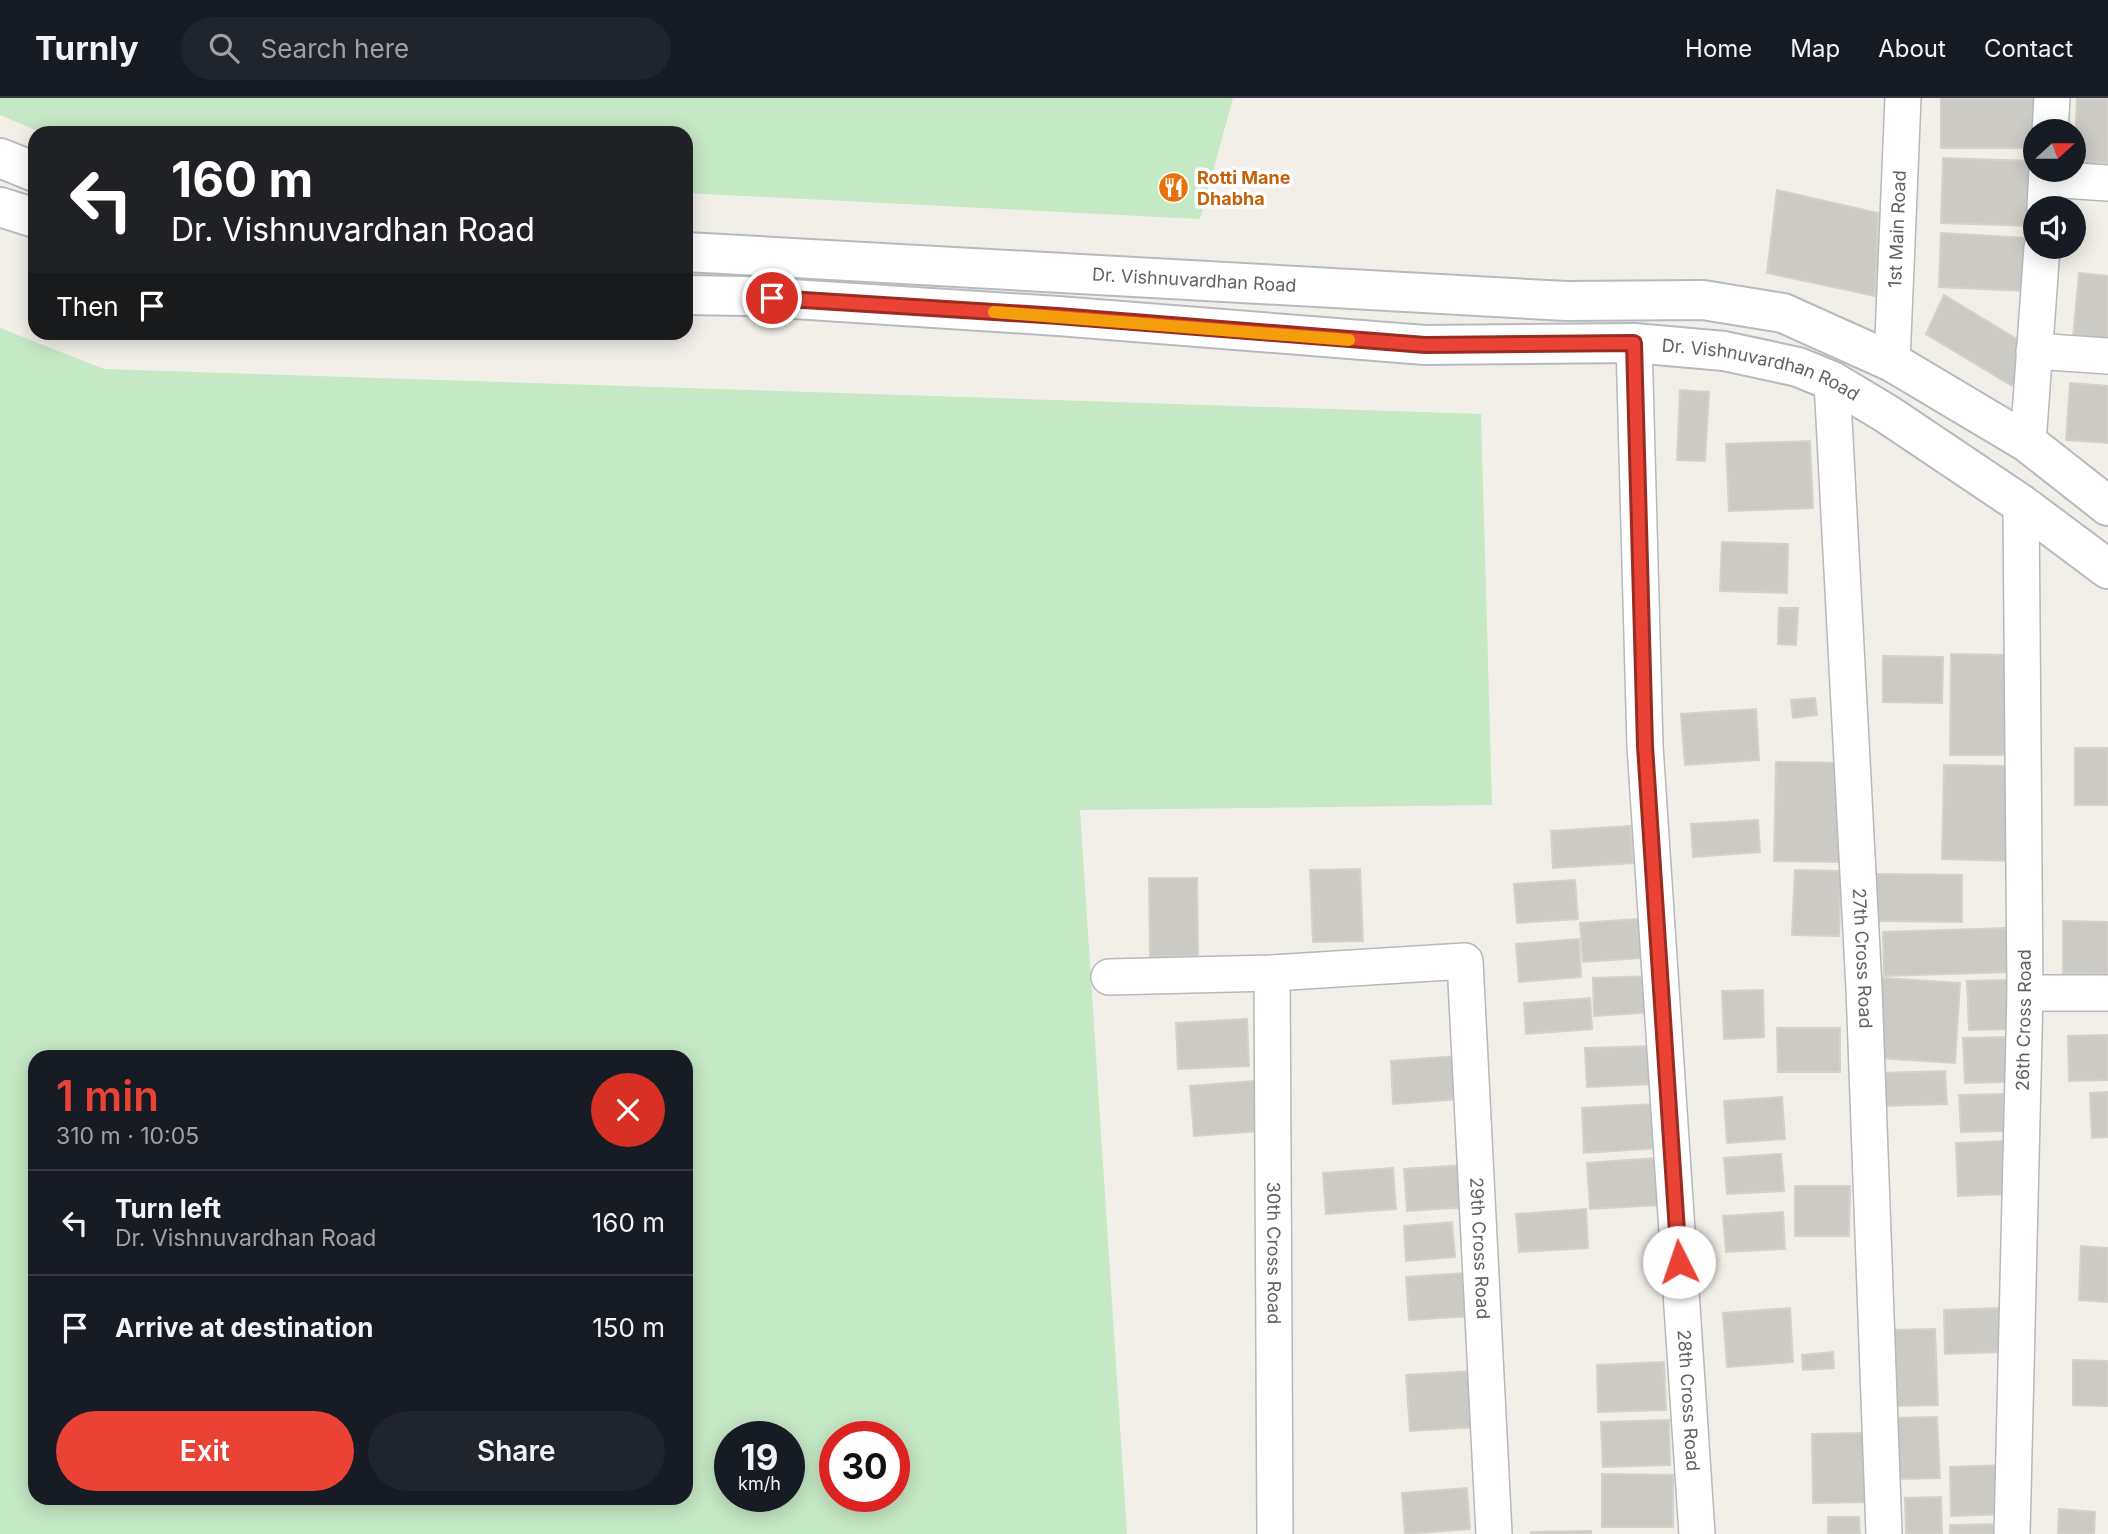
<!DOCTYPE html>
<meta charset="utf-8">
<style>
body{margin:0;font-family:Inter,sans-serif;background:#20242c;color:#f1f3f6;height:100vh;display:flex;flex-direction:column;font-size:26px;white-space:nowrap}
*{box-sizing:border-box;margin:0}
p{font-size:23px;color:#9ea1a6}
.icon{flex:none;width:38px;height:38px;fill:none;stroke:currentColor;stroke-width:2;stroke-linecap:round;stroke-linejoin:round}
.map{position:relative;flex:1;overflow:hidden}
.sheet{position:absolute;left:28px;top:952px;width:665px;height:455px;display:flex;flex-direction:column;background:#171b24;border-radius:21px;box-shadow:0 4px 18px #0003}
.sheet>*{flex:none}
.hud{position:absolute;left:28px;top:28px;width:665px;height:214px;border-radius:21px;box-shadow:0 4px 18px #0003;background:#202124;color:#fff;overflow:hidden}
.needle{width:46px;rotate:69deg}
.controls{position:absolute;left:2023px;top:21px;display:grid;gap:14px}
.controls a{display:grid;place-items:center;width:63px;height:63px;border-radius:50%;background:#171b24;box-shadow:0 4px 18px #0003;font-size:35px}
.speed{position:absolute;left:714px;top:1323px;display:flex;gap:14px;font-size:35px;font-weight:700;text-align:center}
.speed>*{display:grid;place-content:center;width:91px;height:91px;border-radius:50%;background:#171b24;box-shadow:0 4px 18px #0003;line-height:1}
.speed small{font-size:18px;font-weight:400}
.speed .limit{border:10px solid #d22;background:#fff;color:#111}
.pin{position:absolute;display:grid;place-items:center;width:60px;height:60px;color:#fff;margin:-30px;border:4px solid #fff;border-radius:50%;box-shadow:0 2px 7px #0007}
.me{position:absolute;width:77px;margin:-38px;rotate:356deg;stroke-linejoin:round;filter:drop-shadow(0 0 5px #0008)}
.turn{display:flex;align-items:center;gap:24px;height:147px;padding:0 28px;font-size:32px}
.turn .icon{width:91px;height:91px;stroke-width:2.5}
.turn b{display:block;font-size:49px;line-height:60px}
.then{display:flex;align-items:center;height:66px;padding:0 28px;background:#0003;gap:14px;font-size:26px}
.round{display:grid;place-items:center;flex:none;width:74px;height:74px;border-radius:37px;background:#20242c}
.headline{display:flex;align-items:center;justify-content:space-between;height:119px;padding:0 28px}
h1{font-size:42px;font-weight:600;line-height:52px;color:#ea4335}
.button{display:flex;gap:14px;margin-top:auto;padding:14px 28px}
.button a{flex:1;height:80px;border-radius:42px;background:#ea4335;color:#fff;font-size:28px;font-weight:600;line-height:80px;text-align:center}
.button a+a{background:#20242c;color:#f1f3f6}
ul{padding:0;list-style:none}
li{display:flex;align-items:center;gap:21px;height:105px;padding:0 28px;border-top:2px solid #363941}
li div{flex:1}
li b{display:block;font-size:26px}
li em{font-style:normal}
header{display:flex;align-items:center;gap:42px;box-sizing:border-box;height:98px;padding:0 35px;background:#171b24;border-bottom:2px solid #363941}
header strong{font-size:33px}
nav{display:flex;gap:38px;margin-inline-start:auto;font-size:24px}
.search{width:490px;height:63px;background:#20242c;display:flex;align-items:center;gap:18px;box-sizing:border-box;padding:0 24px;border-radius:38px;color:#9ea1a6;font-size:26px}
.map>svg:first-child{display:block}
.green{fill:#c5e8c5;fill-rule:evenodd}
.building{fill:#cccac5;stroke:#d6d1c6;stroke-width:2}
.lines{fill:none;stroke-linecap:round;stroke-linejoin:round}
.street-casing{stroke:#b5b8bc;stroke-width:38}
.secondary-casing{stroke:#b6babf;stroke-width:42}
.street{stroke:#fff;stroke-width:35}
.secondary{stroke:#fff;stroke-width:38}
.route-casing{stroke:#982c22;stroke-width:18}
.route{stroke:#ea4335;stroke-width:12}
.slow{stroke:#f59e0b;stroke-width:12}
.labels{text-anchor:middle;stroke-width:7;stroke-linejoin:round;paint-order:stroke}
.food-label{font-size:18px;font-weight:bold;fill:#c56008;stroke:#fff;text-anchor:start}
.street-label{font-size:18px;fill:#5f6368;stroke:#fff}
</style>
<header>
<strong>Turnly</strong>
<div class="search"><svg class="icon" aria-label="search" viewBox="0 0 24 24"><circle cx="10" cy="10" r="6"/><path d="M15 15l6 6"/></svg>Search here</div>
<nav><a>Home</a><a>Map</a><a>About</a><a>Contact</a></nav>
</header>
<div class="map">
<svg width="2108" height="1436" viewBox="0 0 2108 1436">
<rect width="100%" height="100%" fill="#f1efe8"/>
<path class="green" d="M0,0H1233L1200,121L686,95V35H42L0,17Z
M0,230L104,271L1481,316L1492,707L1080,712L1127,1436H0ZM35,959H686V1400H35ZM730,1339H789V1398H730ZM835,1339H894V1398H835Z"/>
<path class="building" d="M1941,0H2034V50H1941Z
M2077,0H2108V65L2074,63Z
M1943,60L2033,63L2031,128L1941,125Z
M1777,92L1878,115L1875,198L1767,175Z
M1941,135L2026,140L2023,193L1939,189Z
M2079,175L2108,178V244L2073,240Z
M1944,197L2025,246L2019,292L1926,236Z
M2070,285L2108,288V345L2066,342Z
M1680,292L1709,294L1705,363L1677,362Z
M1810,343L1813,410L1729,413L1726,346Z
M1722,444L1788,446L1787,495L1720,493Z
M1779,510H1798L1796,547L1778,546Z
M1951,556L2012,557V657H1950Z
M1883,558L1943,559L1942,605L1883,604Z
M1815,600L1817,617L1793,620L1791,602Z
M1756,611L1759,662L1685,667L1681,616Z
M2075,650H2108V707H2075Z
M1776,664L1849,665L1847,764L1774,763Z
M1944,667L2016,668L2015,763L1942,761Z
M1758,722L1760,754L1693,759L1691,726Z
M1630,728L1633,765L1553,770L1551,733Z
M1360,771L1363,843L1313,844L1310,772Z
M1795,772L1841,773L1839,838L1792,837Z
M1877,776L1962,777V824L1876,823Z
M1149,780H1197L1198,858H1150Z
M1575,782L1578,821L1517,825L1514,786Z
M1652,820L1655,859L1583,864L1580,825Z
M2063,823L2108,824V876L2063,875Z
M2008,830L2010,874L1884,878L1883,834Z
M1579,841L1581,879L1519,884L1516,846Z
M1653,878L1654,914L1594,918L1593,880Z
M1882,880L1960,885L1955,965L1878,960Z
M2007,882L2009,931L1969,932L1967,883Z
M1763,892L1764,939L1724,941L1722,893Z
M1590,900L1592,931L1526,936L1524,905Z
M1247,921L1249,968L1178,971L1176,925Z
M1777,930H1840V974H1778Z
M2108,937V982L2069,983L2068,938Z
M2005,939L2006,984L1965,985L1963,940Z
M1654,948L1655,986L1587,989L1585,950Z
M1458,958L1461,1001L1393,1006L1391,963Z
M1945,973L1947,1006L1883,1008L1882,975Z
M1267,982L1271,1032L1194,1038L1190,988Z
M2108,994V1039L2092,1040L2090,995Z
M2003,996L2005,1033L1961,1034L1959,997Z
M1782,999L1785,1041L1727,1045L1724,1003Z
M1655,1006L1658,1050L1584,1055L1582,1010Z
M2007,1043L2008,1096L1958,1098L1956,1045Z
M1781,1056L1784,1093L1727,1096L1724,1060Z
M1655,1060L1658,1107L1590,1111L1587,1065Z
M1465,1067L1469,1109L1407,1113L1404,1071Z
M1393,1070L1396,1111L1326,1116L1323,1075Z
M1795,1088H1850L1849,1138H1795Z
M1586,1111L1588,1150L1519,1154L1516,1116Z
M1783,1114L1785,1151L1726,1154L1723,1118Z
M1452,1124L1455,1159L1406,1163L1404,1128Z
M2081,1148L2108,1150V1204L2079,1202Z
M1467,1175L1470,1218L1409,1222L1406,1179Z
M1790,1210L1793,1264L1727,1269L1723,1215Z
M2001,1210L2002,1254L1945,1256L1944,1212Z
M1935,1231L1938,1307L1893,1308L1891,1232Z
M1833,1254L1834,1270L1803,1272L1802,1257Z
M2073,1262L2108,1263V1308L2073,1307Z
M1664,1264L1666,1312L1598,1314L1597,1267Z
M1473,1273L1477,1329L1410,1333L1406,1277Z
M1937,1319L1940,1380L1896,1381L1894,1320Z
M1669,1322L1670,1367L1603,1369L1601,1324Z
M1866,1335V1404L1813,1405L1812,1336Z
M2007,1367L2010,1416L1951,1418L1950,1369Z
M1602,1376L1673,1377V1429H1602Z
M1467,1390L1470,1431L1405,1436L1402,1395Z
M1941,1399L1942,1436H1906L1905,1400Z
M2059,1411L2095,1414L2094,1436H2058Z
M1828,1419H1859L1860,1436H1828Z
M2003,1426V1436H1950V1427Z
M1591,1433V1436H1531V1434Z"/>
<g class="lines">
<defs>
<g id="street">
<path d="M2050,33L2052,0"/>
<path d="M2047,81L2108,85"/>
<path d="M2045,110L2047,72"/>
<path id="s1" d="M1634,245L1645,648L1697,1436"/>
<path d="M2034,253L2108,258"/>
<path id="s2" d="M1892,264L1903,0"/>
<path id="s3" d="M1832,283L1864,890L1884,1436"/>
<path d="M2028,345L2042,149"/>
<path id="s4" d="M1272,875L1275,1436"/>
<path id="s5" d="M1109,879L1272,875L1465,863L1494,1436"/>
<path d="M2025,895H2108"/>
<path id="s6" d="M2012,1436L2025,895L2021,406"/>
</g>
<g id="secondary">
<path d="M0,60L35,74"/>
<path d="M0,109L35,120"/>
<path id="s7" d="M686,154L1566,203L1703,202L1783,215L1892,264L2028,345L2108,408"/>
<path id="s8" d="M686,197L746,198L1058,218L1425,247L1634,245L1724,253L1798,269L1832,283L1887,316L2021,406L2108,471"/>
</g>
</defs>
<use href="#street" class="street-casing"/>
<use href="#secondary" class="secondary-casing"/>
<use href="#street" class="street"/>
<use href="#secondary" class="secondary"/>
</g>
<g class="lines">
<defs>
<path id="route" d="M772,200L1058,218L1425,247L1634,245L1645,648L1679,1164"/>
</defs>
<use href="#route" class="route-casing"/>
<use href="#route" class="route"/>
<path class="slow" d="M994,214L1349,242"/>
</g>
<defs>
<symbol id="restaurant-disc" viewBox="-11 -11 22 22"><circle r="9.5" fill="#e8710a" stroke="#fff"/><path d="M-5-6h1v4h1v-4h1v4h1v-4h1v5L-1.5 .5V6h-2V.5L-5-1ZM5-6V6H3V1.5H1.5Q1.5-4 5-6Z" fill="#fff"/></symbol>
</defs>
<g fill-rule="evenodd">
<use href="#restaurant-disc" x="1156" y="72" width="35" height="35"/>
</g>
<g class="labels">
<g class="food-label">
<text x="1197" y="86">Rotti Mane<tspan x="1197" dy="21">Dhabha</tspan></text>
</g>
<g class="street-label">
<text dy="6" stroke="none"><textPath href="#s2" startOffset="133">1st Main Road</textPath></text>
<text dy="6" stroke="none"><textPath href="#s7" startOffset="509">Dr. Vishnuvardhan Road</textPath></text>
<text dy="6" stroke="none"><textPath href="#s8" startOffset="1080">Dr. Vishnuvardhan Road</textPath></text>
<text dy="6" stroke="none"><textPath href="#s3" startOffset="578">27th Cross Road</textPath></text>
<text dy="6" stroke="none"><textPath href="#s6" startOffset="514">26th Cross Road</textPath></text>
<text dy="6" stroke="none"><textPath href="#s5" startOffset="644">29th Cross Road</textPath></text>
<text dy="6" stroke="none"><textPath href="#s4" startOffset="280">30th Cross Road</textPath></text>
<text dy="6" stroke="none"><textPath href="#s1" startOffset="1059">28th Cross Road</textPath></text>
</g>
</g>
</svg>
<div class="controls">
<a><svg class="needle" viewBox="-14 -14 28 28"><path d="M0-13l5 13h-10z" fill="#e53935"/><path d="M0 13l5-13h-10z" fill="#9ea1a6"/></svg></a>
<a><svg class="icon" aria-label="sound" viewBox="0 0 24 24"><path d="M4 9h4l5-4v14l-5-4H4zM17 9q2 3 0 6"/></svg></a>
</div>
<div class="speed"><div>19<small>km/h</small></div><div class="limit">30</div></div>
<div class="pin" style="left:772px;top:200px;background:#d93025"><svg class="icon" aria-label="arrive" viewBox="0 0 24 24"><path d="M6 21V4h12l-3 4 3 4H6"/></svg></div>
<svg class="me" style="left:1679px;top:1164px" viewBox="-20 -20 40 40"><circle r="19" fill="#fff"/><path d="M0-13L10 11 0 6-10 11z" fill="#ea4335"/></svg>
<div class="hud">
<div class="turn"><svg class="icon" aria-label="left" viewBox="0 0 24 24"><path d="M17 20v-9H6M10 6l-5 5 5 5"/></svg><div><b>160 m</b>Dr. Vishnuvardhan Road</div></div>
<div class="then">Then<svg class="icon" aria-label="arrive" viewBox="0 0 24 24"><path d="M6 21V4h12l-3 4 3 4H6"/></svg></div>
</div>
<section class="sheet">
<div class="headline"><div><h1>1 min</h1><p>310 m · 10:05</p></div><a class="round" style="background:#d93025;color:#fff"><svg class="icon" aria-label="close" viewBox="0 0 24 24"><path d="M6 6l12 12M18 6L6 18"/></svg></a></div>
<ul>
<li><svg class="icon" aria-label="left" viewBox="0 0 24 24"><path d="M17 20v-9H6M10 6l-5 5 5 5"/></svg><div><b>Turn left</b><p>Dr. Vishnuvardhan Road</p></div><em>160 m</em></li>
<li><svg class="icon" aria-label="arrive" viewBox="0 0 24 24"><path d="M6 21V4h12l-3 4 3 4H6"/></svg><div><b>Arrive at destination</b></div><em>150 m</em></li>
</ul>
<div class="button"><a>Exit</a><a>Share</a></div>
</section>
</div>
